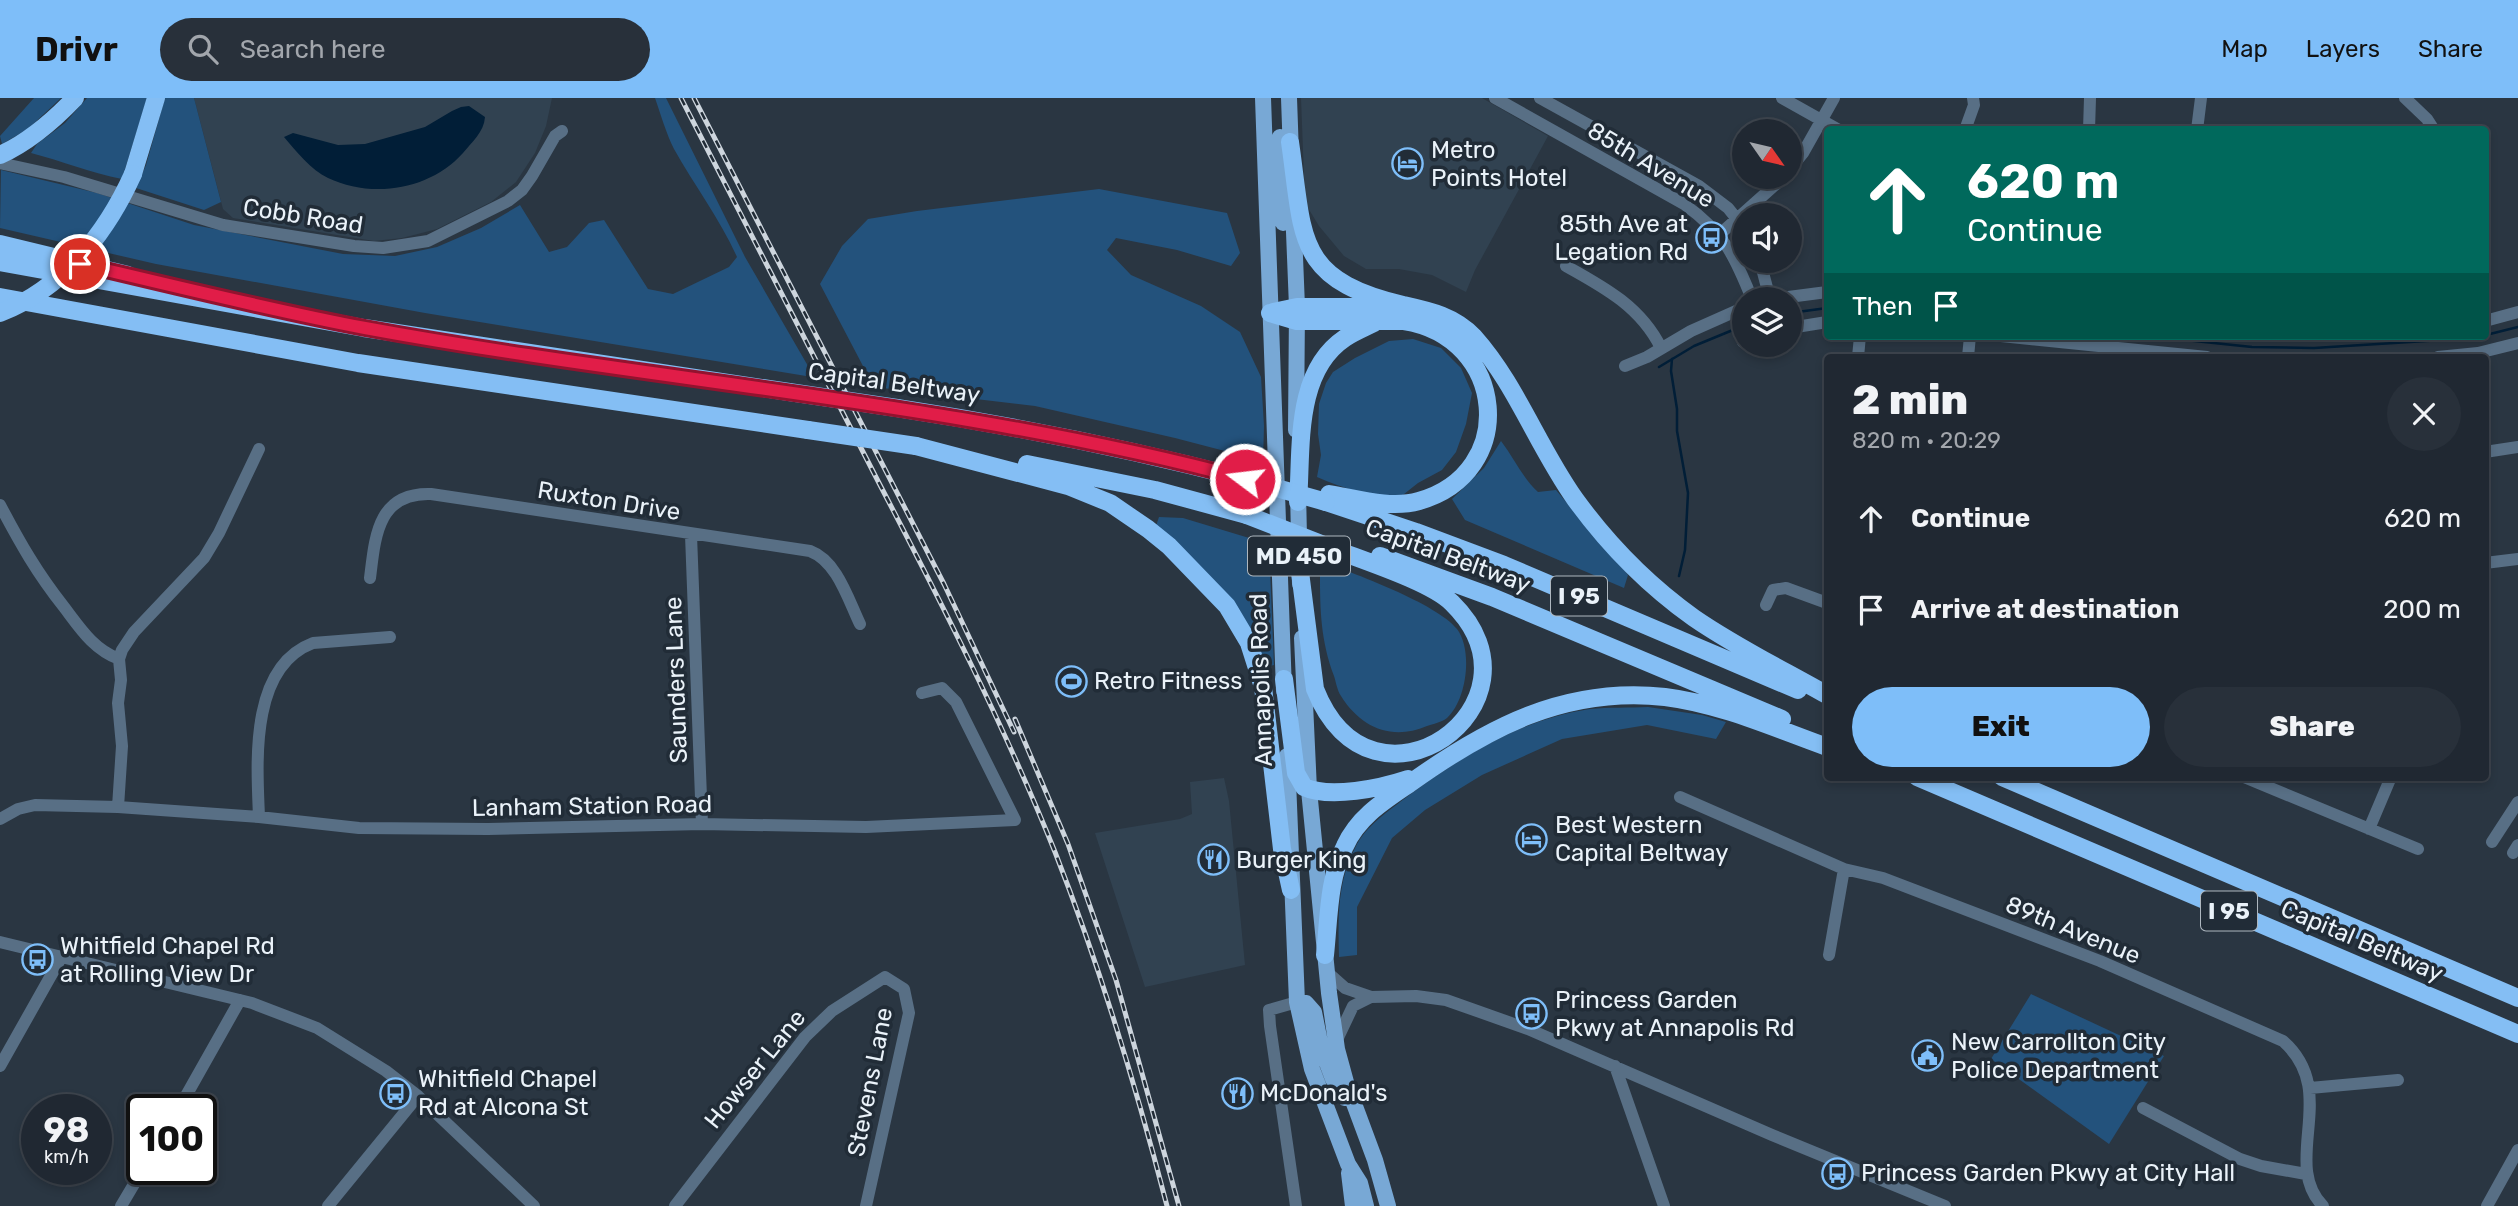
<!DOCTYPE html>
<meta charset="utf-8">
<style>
body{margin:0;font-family:Rubik,sans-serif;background:#28303a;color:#f1f3f6;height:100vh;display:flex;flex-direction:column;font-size:26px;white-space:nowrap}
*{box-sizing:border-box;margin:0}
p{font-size:23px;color:#a2a6ac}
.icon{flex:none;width:38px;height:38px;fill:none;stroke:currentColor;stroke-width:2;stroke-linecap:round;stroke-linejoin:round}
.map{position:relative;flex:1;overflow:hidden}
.panel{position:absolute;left:1824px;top:256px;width:665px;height:427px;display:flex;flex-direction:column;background:#202832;border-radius:7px;box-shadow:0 4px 10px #0003,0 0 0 2px #3d444d}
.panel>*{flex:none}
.banner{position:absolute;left:1824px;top:28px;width:665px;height:214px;border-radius:7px;box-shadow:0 4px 10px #0003,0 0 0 2px #3d444d;background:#00695c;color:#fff;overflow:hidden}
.needle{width:46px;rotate:124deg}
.tools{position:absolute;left:1732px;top:21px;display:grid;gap:14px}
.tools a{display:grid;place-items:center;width:70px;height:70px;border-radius:50%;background:#202832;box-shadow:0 4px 10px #0003,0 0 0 2px #3d444d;font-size:35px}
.speed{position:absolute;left:21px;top:996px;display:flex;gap:14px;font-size:35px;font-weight:700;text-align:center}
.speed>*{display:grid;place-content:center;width:91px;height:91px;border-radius:50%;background:#202832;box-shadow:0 4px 10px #0003,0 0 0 2px #3d444d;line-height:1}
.speed small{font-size:18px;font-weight:400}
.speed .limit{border:4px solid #111;border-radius:10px;background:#fff;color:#111}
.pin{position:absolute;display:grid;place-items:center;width:60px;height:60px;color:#fff;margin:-30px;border:4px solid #fff;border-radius:50%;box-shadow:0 2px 7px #0007}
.me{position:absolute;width:77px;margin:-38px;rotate:285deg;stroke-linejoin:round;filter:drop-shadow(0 0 5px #0008)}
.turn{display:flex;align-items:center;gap:24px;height:147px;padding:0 28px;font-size:32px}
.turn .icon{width:91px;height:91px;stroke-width:2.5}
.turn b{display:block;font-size:49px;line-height:60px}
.then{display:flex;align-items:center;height:66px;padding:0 28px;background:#0003;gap:14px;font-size:26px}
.round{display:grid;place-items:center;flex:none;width:74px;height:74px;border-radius:37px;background:#28303a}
.headline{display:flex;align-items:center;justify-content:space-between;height:119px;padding:0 28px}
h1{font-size:42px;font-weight:800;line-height:52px}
.cta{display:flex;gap:14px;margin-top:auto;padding:14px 28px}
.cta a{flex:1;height:80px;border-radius:42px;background:#7ebef9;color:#111;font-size:28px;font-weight:800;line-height:80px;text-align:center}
.cta a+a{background:#28303a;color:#f1f3f6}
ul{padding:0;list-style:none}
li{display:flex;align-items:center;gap:21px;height:91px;padding:0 28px}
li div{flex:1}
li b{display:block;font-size:26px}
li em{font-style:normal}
header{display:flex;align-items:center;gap:42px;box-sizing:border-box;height:98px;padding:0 35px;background:#7ebef9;color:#111}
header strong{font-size:33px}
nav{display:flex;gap:38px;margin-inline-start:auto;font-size:24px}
.search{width:490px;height:63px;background:#28303a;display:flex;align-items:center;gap:18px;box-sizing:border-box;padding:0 24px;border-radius:38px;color:#a2a6ac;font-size:26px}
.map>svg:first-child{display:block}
.built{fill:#314251}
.green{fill:#23527c}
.water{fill:#011e37}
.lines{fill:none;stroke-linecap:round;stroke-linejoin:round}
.stream{stroke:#011e37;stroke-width:2.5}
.minor{stroke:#586f85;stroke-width:12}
.major{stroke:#78a8d5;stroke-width:16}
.highway{stroke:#84bef4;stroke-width:18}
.rail-casing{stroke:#cdd5dd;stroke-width:5}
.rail{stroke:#212c37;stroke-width:2.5;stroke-dasharray:8;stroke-linecap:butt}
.highway-bridge{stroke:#84bef4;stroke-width:18}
.route-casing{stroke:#92132f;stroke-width:18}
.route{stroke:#e11d48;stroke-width:12}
.labels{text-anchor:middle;stroke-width:7;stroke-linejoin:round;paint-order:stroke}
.shield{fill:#212c37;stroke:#aeb7bf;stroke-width:2}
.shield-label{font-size:23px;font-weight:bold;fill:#eaf2f9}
.poi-label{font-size:24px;fill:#eaf2f9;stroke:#212c37;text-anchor:start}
.street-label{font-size:24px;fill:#eaf2f9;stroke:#212c37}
</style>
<header>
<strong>Drivr</strong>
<div class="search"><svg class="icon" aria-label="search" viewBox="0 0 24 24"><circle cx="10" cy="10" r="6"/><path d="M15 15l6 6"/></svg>Search here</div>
<nav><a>Map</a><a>Layers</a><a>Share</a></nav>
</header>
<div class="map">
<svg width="2518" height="1108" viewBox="0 0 2518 1108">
<rect width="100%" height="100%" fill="#2a3642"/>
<path class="built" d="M194,0H552L546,28L535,55L516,84L491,104L437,131L402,140L374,143L233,120L223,111Z
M1301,0H1482L1548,38L1475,172L1466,194L1432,177L1399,171H1366L1344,158L1319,128L1305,105Z
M1224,680L1229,703L1245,867L1145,889L1095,735L1180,721L1192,716L1190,684Z"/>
<path class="green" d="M34,0H61L28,31L2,46L0,38Z
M87,0H147L122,81C91,75 62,63 31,55L37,46L65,25Z
M165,0H194L221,104L204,112L136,90L146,67Z
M655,0H666L745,159L808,268L806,278L425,215L156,166L0,130L1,72L97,95L194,127L343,156L395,158L437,149L481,130L520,107L549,154L567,149L589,125L604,122L648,191L673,196L729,169L737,159C720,121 694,87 674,51C666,35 661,17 655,0Z
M1099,91L1227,115L1240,155L1231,168L1177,152L1116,140L1107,152L1131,177L1201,208L1240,234L1261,279L1264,328L1263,363L1175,340L1035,308L874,289L820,186L842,148L868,121L917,113Z
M1413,241L1441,250L1461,270L1472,295L1466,326L1456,354L1442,372L1418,385L1399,400C1369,397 1344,391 1317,379L1321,357L1318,336L1319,306L1326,285L1333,274L1355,260L1389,243Z
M1501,343C1514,360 1522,379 1538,394L1556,392L1628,477L1624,490L1465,422L1452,401L1484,370Z
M1159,419L1183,420L1269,446L1274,567L1266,569L1247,526L1156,428Z
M1320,463C1351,474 1438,506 1457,531C1473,552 1467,602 1447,620C1442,624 1433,626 1427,628C1392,643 1361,630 1341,598C1337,592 1336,584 1334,578C1319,538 1320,504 1320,463Z
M1648,609L1702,617L1726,624L1716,641L1647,627L1562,641L1482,677L1425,712L1392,740L1357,809V857L1339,859C1338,822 1337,784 1355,750C1366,727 1389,713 1408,698C1462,658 1522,621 1590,611C1609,609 1629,610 1648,609Z
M2031,896L2164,958L2109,1046L1991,961Z"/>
<path class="water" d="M469,8L485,19C484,34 472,44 463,55C430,92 372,101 328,80C311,72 296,53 284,39L293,35L338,47L365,46L425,29L452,13L461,9Z"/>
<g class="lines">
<path class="stream" d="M1790,215L1827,210
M2147,238L2252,249L2314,250L2474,240L2518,229
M1672,261L1671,273L1677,311V333L1688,395L1685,452L1679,478
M1659,269L1694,248L1745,227"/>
<path class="minor" d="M1495,0L1684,106C1724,135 1734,156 1752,201
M1540,0L1699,88L1728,110L1745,131
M1782,0L1839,32
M2405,0L2427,21L2434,32
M1965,32L1974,7L1973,0
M2089,32L2090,0
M2197,32L2201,0
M0,65L64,79L223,127L354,148L383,150L428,143L508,103L522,92L532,78L555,38L562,33
M1790,71L1803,55L1834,0
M1720,136L1784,79
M1760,163L1770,201
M1566,168C1604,189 1641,209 1661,250
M1773,201L1827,194
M2485,223L2518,214
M1790,230L1827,224
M2001,238L2207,259
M1743,244L1745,243
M1858,259L1860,238
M1968,259L1970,238
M2438,259L2478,255L2518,245
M1625,268L1647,259L1691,233L1745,209
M2485,354L2518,349
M0,407C20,445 37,475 64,509C80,530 93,551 119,561
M691,437L702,726
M2485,465L2518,461
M370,480C375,440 377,394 431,396L810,453C837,463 848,501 860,526
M1766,507L1773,492L1786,490L1827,505
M2244,679L2418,751
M1680,699L1844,771L1883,780L2100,863L2283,943C2341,994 2280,1064 2323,1108
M118,709L122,648L118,605L121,582L119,561L122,552L134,534L204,460L219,435L259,351
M259,719C257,666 249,569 313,545L390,539
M0,721L18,711L35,707L118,709L259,719L359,730L488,731L702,726L866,729L1015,722L956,604L942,590L922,595
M2369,731L2391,679
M2492,744L2518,704
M2513,755L2518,747
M0,844L252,905L317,930L386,973L418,998L534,1108
M1829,857L1844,771
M1327,874L1345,890L1371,899
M1336,944L1353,908L1371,899L1416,898L1446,902L1528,931L1772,1037L1945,1108
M0,968L62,858
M1615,968L1664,1108
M2310,990L2398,982
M2143,1010L2240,1061L2261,1068L2306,1076
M178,1012L240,902
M121,1108L143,1071
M328,1108L418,998
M675,1108L805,939L832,913L885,879L904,891L909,915L866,1108
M1296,1108L1270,928L1269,912L1297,904
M2487,1108L2518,1052"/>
<path class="major" d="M1263,0L1284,593
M1289,0L1291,56
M1280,39L1283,125
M1293,109L1297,209L1296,332
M1298,393L1300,486
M1302,540L1309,692L1329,895L1337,951L1346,984L1375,1062L1388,1108
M1287,658L1297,904L1312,971L1348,1066L1360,1085L1366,1108
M1297,904L1306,905L1314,914L1321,949L1333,981L1345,1000
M1349,1075L1353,1108"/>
<path class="highway" d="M1290,44C1304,140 1294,181 1403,207C1430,213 1454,218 1474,239C1516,286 1538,349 1575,401C1607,445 1649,488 1694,520C1736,549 1783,572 1827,597
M0,57C29,44 53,23 75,0
M133,76L156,0
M0,146L128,177
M0,164L364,230L789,294
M0,199L358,265L808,332
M1273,214L1297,209H1385
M1270,215L1297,223H1404C1507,239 1519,375 1419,403C1391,411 1358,401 1329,396
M897,310C1015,328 1130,351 1245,381
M916,348L1068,388L1110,405L1148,431L1169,448L1227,508L1249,545L1263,589L1282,751L1291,792
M1027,366L1155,392L1247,417
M1298,404C1302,350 1294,274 1345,240C1354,234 1364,230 1374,225
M1326,404L1416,434L1504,467L1798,592
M1380,458L1492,499L1782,621
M1300,474L1315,591C1372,736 1555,606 1452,505C1430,483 1358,461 1326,448
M1284,581L1296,675L1304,689C1330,701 1381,690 1408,681
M1917,679L2518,936
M2002,679L2518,900
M1325,857C1329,820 1328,781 1345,748C1358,719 1384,703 1409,686C1487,630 1565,588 1665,599C1721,606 1774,630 1827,649"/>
<defs>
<path id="rail" d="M681,0C747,128 813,257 879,385C942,506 1004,627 1055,754C1100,869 1136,988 1167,1108
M694,0L944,486L1014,634
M1015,621L1068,746L1116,882L1179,1108"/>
</defs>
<use href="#rail" class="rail-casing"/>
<use href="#rail" class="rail"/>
<path class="highway-bridge" d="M0,215C63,190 106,136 133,76
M789,294L897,310
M808,332L916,348
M1245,381L1326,404
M1247,417L1326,448"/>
</g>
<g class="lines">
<defs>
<path id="route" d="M80,166C175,188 270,212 365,230C658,284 957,304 1245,381"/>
</defs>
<use href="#route" class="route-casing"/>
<use href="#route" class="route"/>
</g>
<defs>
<symbol id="hotel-ring" viewBox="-11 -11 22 22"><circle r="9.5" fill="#212c37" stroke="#7ebef9" stroke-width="1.5"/><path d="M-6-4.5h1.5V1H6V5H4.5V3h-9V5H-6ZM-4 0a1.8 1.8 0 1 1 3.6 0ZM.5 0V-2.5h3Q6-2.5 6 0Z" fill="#7ebef9"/></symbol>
<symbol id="bus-ring" viewBox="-11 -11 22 22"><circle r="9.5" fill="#212c37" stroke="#7ebef9" stroke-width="1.5"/><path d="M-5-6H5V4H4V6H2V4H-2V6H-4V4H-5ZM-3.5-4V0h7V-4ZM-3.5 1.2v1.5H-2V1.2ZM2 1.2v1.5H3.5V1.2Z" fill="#7ebef9"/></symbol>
<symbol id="stadium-ring" viewBox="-11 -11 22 22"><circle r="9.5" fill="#212c37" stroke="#7ebef9" stroke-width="1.5"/><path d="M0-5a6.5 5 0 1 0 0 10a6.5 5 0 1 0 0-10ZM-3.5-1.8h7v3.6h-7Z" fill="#7ebef9"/></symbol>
<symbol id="restaurant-ring" viewBox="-11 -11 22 22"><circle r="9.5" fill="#212c37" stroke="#7ebef9" stroke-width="1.5"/><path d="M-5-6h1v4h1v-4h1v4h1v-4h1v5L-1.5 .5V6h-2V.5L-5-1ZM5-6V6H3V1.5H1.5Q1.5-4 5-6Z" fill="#7ebef9"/></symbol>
<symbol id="civic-ring" viewBox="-11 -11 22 22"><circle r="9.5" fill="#212c37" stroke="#7ebef9" stroke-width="1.5"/><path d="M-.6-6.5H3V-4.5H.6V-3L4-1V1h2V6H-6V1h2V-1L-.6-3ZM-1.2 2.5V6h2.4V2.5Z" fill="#7ebef9"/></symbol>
</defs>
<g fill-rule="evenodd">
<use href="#hotel-ring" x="1390" y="48" width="35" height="35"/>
<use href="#bus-ring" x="1694" y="122" width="35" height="35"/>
<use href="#stadium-ring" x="1054" y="566" width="35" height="35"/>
<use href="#hotel-ring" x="1514" y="724" width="35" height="35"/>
<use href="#restaurant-ring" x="1196" y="744" width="35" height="35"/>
<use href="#bus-ring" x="20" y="844" width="35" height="35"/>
<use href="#bus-ring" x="1514" y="898" width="35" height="35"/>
<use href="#civic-ring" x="1910" y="940" width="35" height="35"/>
<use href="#bus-ring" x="378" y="978" width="35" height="35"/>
<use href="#restaurant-ring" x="1220" y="978" width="35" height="35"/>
<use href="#bus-ring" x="1820" y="1058" width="35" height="35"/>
</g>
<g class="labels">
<g class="shield">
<rect x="1248" y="438.5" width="102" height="39" rx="5"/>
<rect x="1551" y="478.5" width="56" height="39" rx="5"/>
<rect x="2201" y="793.5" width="56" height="39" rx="5"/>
</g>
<g class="shield-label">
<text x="1299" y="466">MD 450</text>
<text x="1579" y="506">I 95</text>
<text x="2229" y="821">I 95</text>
</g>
<g class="poi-label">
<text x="1431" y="60">Metro<tspan x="1431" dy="28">Points Hotel</tspan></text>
<text x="1688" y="134" text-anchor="end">85th Ave at<tspan x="1688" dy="28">Legation Rd</tspan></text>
<text x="1094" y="591">Retro Fitness</text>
<text x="1555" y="735">Best Western<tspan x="1555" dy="28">Capital Beltway</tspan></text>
<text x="1236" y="770">Burger King</text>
<text x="60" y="856">Whitfield Chapel Rd<tspan x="60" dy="28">at Rolling View Dr</tspan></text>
<text x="1555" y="910">Princess Garden<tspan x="1555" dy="28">Pkwy at Annapolis Rd</tspan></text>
<text x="1951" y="952">New Carrollton City<tspan x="1951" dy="28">Police Department</tspan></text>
<text x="418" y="989">Whitfield Chapel<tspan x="418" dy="28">Rd at Alcona St</tspan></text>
<text x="1260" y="1003">McDonald's</text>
<text x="1861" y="1083">Princess Garden Pkwy at City Hall</text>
</g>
<g class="street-label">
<text transform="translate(1651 67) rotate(31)" y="8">85th Avenue</text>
<text transform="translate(303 118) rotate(9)" y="8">Cobb Road</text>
<text transform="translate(894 285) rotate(8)" y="8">Capital Beltway</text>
<text transform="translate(609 403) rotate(9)" y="8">Ruxton Drive</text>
<text transform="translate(1448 458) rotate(20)" y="8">Capital Beltway</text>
<text transform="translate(676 582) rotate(-92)" y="8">Saunders Lane</text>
<text transform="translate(1261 582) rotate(-92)" y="8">Annapolis Road</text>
<text transform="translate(592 708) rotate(-1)" y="8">Lanham Station Road</text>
<text transform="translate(2073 832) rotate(22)" y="8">89th Avenue</text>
<text transform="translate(2362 843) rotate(23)" y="8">Capital Beltway</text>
<text transform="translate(755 971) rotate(-51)" y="8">Howser Lane</text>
<text transform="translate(870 984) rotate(-79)" y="8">Stevens Lane</text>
</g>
</g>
</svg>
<div class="tools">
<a><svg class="needle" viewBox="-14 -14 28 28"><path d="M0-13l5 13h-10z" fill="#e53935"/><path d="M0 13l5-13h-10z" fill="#a2a6ac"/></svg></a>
<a><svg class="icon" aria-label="sound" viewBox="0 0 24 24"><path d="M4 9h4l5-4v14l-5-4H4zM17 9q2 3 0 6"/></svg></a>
<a><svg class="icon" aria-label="layers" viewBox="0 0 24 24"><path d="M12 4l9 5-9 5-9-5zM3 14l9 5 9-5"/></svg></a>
</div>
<div class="speed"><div>98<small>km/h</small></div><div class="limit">100</div></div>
<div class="pin" style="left:80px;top:166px;background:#d93025"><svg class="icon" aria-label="arrive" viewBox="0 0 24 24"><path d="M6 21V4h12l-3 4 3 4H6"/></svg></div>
<svg class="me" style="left:1245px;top:381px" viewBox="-20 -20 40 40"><circle r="17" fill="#e11d48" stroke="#fff" stroke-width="3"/><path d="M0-11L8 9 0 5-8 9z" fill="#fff"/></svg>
<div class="banner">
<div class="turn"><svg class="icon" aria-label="ahead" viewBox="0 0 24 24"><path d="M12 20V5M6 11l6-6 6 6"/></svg><div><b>620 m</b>Continue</div></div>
<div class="then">Then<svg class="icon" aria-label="arrive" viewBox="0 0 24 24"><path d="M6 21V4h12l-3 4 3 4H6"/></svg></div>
</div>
<section class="panel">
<div class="headline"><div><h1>2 min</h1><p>820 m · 20:29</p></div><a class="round"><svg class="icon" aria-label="close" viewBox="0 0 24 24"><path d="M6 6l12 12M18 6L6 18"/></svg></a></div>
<ul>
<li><svg class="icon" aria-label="ahead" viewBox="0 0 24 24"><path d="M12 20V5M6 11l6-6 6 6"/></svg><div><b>Continue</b></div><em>620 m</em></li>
<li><svg class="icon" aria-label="arrive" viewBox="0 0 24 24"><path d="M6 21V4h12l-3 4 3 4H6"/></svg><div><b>Arrive at destination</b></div><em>200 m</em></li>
</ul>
<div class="cta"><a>Exit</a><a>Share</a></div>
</section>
</div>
